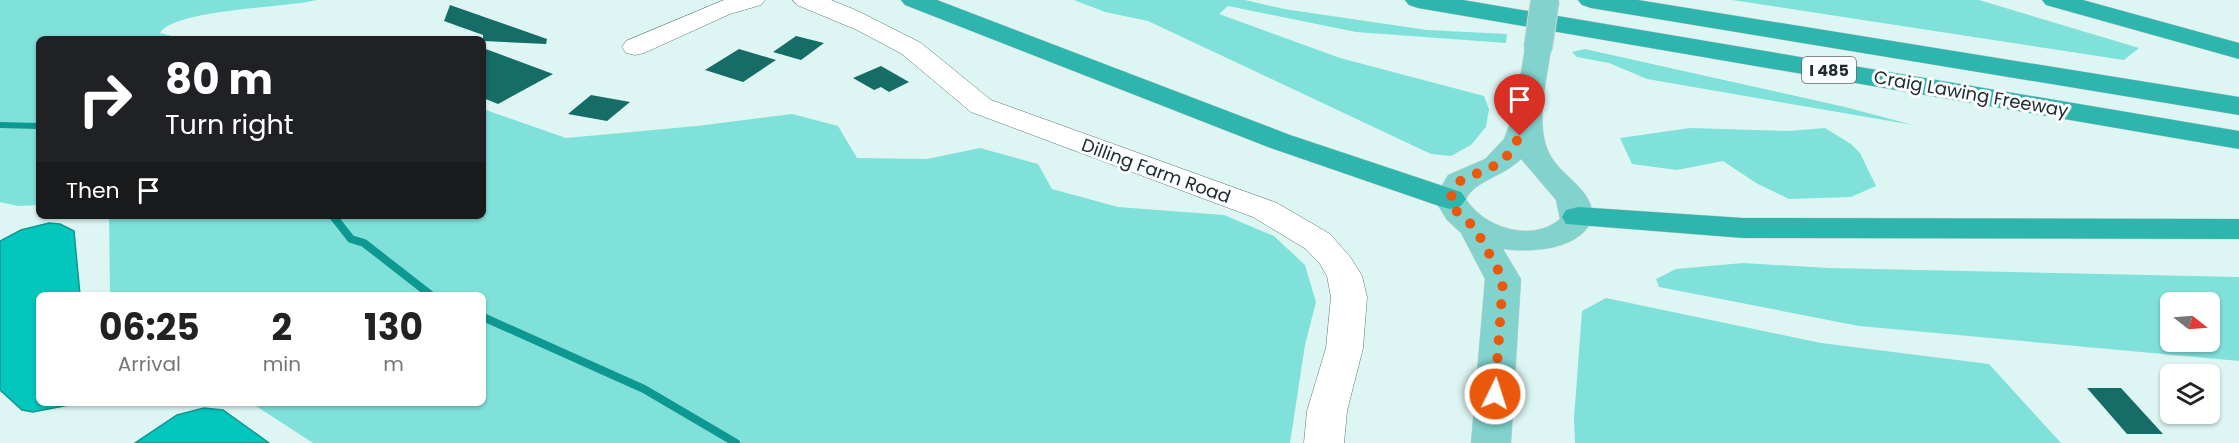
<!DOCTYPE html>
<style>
body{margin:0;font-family:Poppins,sans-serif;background:#f2f2f2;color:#222;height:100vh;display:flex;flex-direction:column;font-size:22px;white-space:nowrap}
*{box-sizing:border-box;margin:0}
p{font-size:20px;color:#767676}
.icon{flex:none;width:33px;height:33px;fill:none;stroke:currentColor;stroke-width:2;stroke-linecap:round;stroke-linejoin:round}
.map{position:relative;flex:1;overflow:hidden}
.side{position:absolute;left:36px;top:292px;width:450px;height:114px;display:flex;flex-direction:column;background:#fff;border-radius:9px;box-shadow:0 2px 4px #0004}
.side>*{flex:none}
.hud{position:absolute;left:36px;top:36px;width:450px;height:183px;border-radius:9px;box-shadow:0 2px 4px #0004;background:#202124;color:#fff;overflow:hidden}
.needle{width:39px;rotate:107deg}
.controls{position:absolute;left:2160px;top:292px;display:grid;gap:12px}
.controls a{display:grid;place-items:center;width:60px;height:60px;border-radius:9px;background:#fff;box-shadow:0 2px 4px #0004;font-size:30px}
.pin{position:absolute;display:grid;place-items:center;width:51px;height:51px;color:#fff;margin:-62px -26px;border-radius:50% 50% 50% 0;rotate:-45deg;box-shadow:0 0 6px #0007}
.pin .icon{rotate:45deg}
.me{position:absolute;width:66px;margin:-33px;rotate:4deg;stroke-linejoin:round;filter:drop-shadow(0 0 4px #0008)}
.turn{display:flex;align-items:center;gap:21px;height:126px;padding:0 30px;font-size:27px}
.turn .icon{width:78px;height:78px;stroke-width:2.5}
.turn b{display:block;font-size:42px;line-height:51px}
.then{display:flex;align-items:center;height:57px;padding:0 30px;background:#0003;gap:12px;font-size:22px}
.eta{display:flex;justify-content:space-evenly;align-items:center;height:102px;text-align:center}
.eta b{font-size:36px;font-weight:700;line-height:42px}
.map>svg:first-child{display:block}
.green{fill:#80e1da;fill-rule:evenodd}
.water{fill:#03c6bd;stroke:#0d9891;stroke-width:1.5}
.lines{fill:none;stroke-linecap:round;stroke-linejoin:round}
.stream-far1{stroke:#0d9891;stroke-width:6}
.stream{stroke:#0d9891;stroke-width:8}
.building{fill:#166c67}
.minor-casing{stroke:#627876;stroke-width:1}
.major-casing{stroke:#d3d5d5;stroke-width:1}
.highway-casing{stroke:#d3d5d5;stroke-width:1}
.minor{fill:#fff;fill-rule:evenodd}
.major{fill:#82d3ce;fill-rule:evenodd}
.highway{fill:#2eb5ad;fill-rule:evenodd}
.major-bridge-casing{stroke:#d3d5d5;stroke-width:30;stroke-linecap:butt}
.major-bridge{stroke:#82d3ce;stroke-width:28}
.route{stroke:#ea580c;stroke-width:10;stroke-dasharray:0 18}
.labels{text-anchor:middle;stroke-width:6;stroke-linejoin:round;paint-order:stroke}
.shield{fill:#fafefe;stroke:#646b6a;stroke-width:1.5}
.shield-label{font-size:16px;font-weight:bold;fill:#232c2b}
.street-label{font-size:18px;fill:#232c2b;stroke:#fafefe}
</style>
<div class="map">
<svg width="2239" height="443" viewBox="0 0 2239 443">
<rect width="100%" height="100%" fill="#ddf6f4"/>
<path class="green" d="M0,0H317C285,8 174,9 160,33L183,39H39V205L18,206L0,202Z
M1074,0H1245L1284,9L1427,30L1507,34L1506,43L1356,32L1228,6L1219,14L1340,58L1484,96L1489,109L1486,127L1471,145L1451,156L1431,154L1148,21L1105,12Z
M1732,0H1979L2139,48L2124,60Z
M1585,49L1845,107L1913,125L1647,79L1609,63L1577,57L1572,52Z
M483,109L566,138L697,126L792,114L838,126L857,158L927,159L980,148L1038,164L1052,189L1118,207L1224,215L1274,236L1305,265L1316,302L1305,345L1290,443H313L253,404H483V296L110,295L109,216H483Z
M1690,128L1788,131L1825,128L1851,144L1860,153L1876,186L1851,197L1789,199L1756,183L1723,161L1677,170L1632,164L1620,138Z
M1743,263L1829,268L2239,277V361L1859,326L1659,287L1656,279L1676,269ZM2170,303H2210V342H2170Z
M1606,298L1821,343L1989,364L2061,443H1575L1574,418L1582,311Z"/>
<path class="water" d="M49,223L60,224L74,231L80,295L39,296V404H74L33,412L22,410L0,390V241L21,230Z
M204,408L223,410L269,443H135L177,415Z"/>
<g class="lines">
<path class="stream-far1" d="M0,125L39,126"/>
<path class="stream" d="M333,216L351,239L364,243L432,296
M483,317L644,389L736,443"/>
</g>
<path class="building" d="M450,5L547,39L546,44L483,41V35L444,21Z
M796,36L824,43L801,60L773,52Z
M483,48L553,74L498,104L483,98Z
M739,49L776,60L743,82L705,70Z
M881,66L909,82L889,92L881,87L874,90L853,78Z
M591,95L630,102L607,121L568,114Z
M2087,388H2121L2163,434H2127Z"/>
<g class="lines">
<defs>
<path id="minor" d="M724,0H765L761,5L730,14L644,53L635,55L626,53L622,47L626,41Z
M793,0H831L858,11L921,43L991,100L1277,203L1330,234L1351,258L1362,276L1367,297L1363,348L1347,411L1344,443H1304L1307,411L1326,348L1331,297L1327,276L1320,264L1306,249L1253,217L971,112L902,54L857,30L797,5Z"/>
<path id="major" d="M1538,40L1548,42L1551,48C1547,82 1532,132 1554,161C1568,180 1591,190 1593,216C1584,250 1532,253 1503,249L1521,279L1511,443H1471L1485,279L1461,233L1447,220L1434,199L1448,175L1485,159L1504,139L1515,109L1525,48L1528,42ZM1521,159L1556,200L1560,219C1532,243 1484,228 1466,199C1476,180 1503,177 1521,159Z"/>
<path id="highway" d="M901,0H937L1290,135L1461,192L1466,199L1461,206L1450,209L1439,206L1268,147L905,5Z
M1405,0H1463L2239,131V149L1418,8L1409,5Z
M1578,0H1638L2239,97V115L1591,8L1582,5Z
M2042,0H2083L2239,43V59L2046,5Z
M1578,207L1743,218L2239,219V239L1743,238L1566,224L1562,217L1566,210Z"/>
</defs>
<use href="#minor" class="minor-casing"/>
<use href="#major" class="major-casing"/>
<use href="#highway" class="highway-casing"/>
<use href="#minor" class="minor"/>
<use href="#major" class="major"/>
<use href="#highway" class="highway"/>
<defs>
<path id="major-bridge" d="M1538,48L1545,0"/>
</defs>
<use href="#major-bridge" class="major-bridge-casing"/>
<use href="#major-bridge" class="major-bridge"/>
</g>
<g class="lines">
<path class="route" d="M1495,394L1503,279L1475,228L1454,209L1450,199L1458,182L1503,162L1520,136"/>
</g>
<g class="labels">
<rect class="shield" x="1802" y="57" width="54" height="26" rx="4.5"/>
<g class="shield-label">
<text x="1829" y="76">I 485</text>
</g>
<g class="street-label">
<text transform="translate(1971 94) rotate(10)" y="6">Craig Lawing Freeway</text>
<text transform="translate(1156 171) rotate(20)" y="6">Dilling Farm Road</text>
</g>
</g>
</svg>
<div class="controls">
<a><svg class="needle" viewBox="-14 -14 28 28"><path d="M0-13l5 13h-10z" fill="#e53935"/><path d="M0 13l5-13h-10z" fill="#767676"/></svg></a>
<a><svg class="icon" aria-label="layers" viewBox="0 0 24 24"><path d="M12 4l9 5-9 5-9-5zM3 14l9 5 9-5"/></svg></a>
</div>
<div class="pin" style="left:1520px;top:136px;background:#d93025"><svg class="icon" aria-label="arrive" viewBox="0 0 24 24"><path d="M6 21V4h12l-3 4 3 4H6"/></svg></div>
<svg class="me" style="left:1495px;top:394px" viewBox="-20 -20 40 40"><circle r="17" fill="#ea580c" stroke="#fff" stroke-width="3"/><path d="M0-11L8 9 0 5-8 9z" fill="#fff"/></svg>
<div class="hud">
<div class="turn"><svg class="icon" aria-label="right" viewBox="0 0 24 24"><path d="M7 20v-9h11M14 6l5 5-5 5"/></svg><div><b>80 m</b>Turn right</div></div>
<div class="then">Then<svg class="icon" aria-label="arrive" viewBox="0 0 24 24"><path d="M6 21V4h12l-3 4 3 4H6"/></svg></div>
</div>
<section class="side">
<div class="eta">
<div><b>06:25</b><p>Arrival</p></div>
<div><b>2</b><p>min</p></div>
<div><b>130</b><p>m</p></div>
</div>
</section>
</div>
